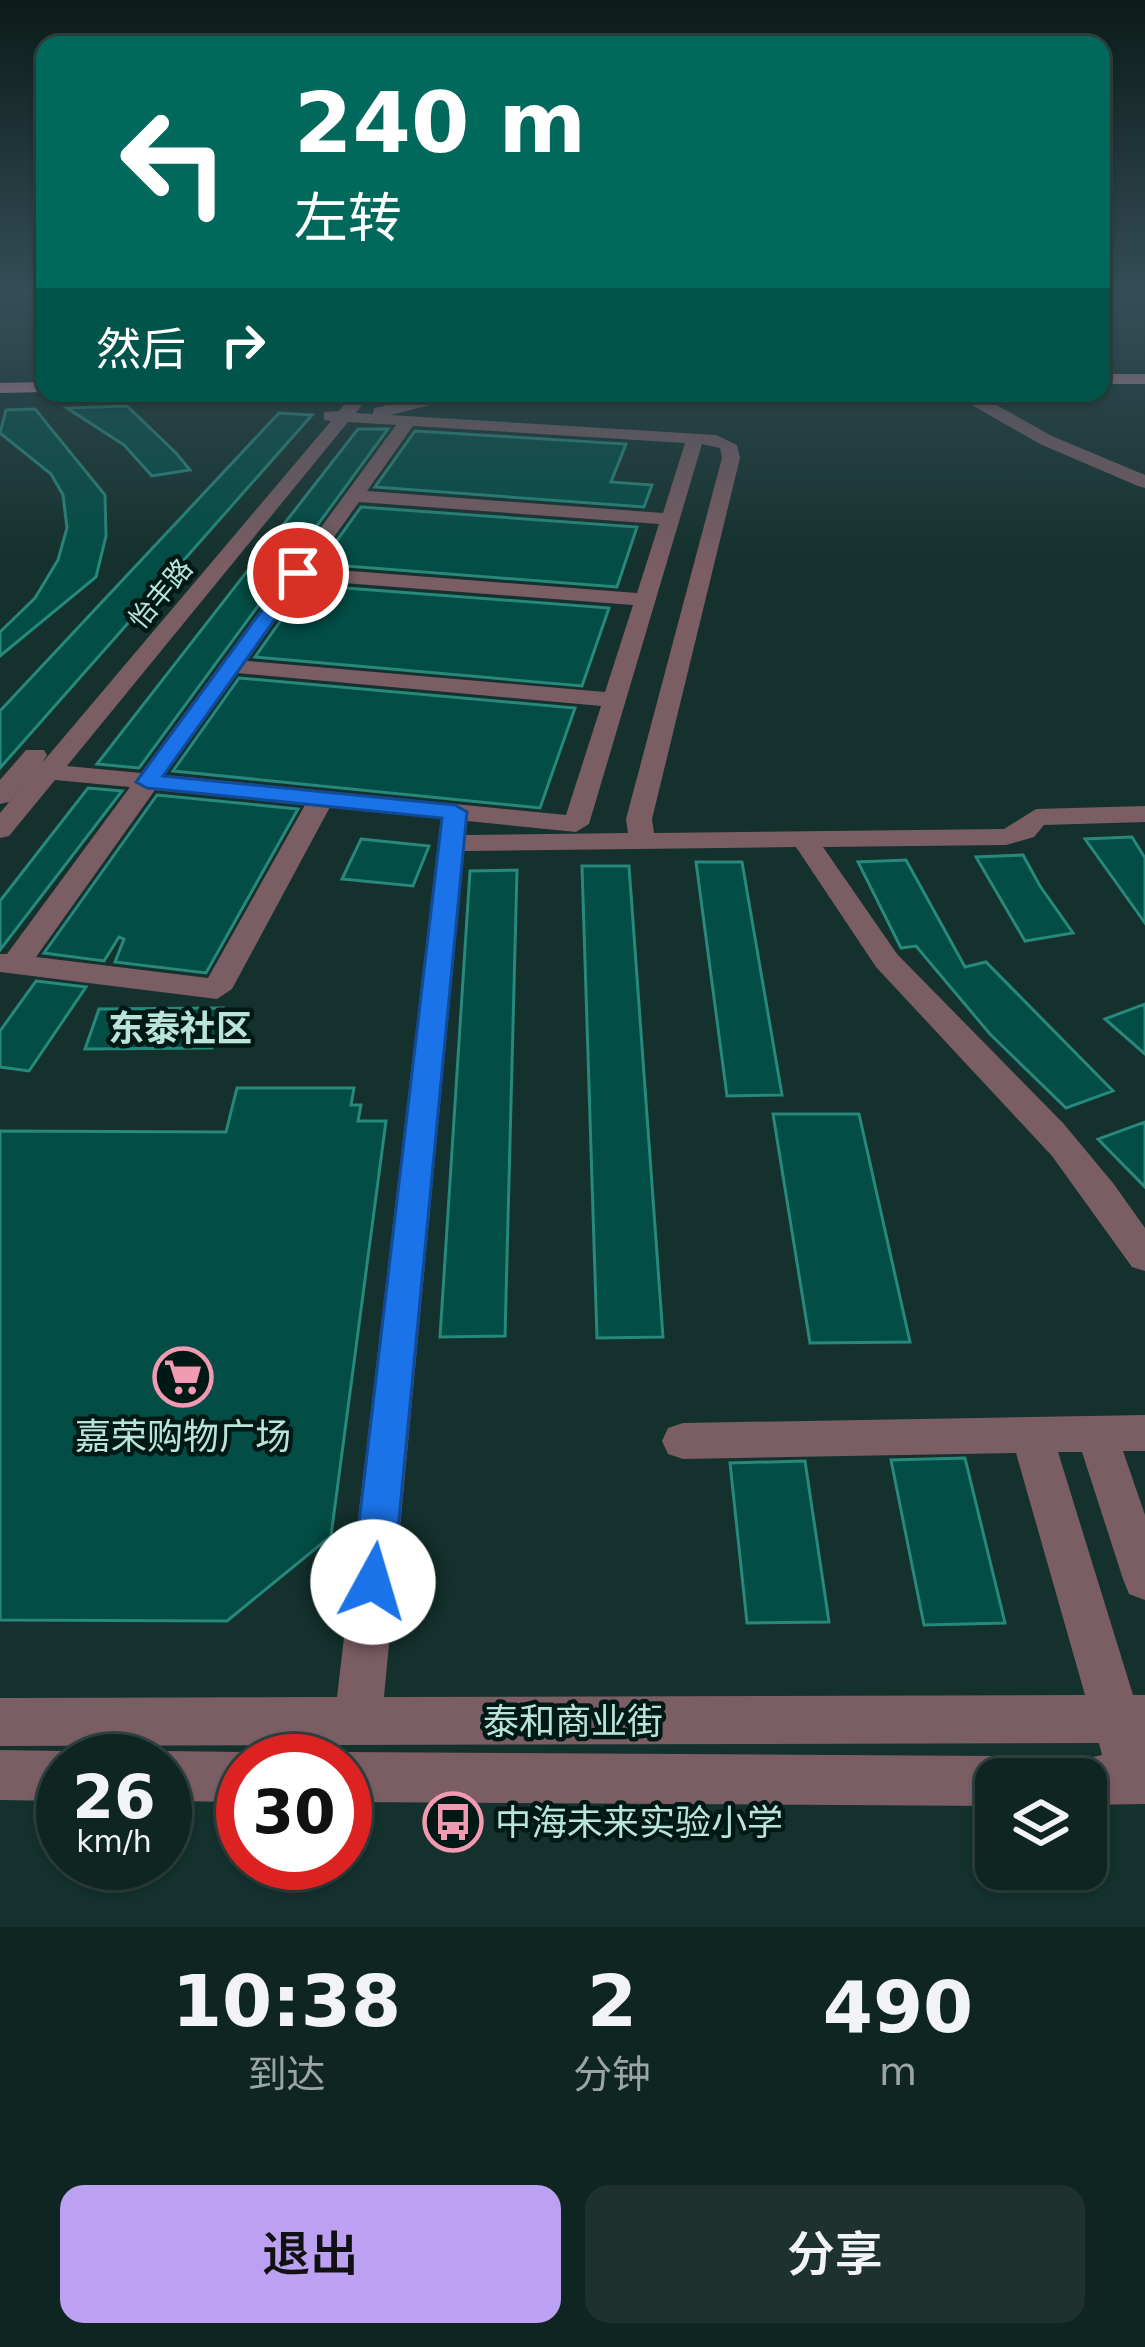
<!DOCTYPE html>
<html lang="zh">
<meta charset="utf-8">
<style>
body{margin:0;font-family:"DejaVu Sans","Noto Sans SC",sans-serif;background:#1d312f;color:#f1f3f6;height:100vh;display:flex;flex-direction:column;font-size:45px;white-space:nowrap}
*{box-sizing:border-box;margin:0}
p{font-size:39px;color:#9ba5a5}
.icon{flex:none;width:66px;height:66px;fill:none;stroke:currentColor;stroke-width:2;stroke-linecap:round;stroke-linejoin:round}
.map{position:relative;height:1927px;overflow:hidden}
.side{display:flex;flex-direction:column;background:#0f2522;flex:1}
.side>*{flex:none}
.guide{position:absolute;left:36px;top:36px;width:1074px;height:366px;border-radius:24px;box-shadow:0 3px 9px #0004,0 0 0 3px #2f4240;background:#00695c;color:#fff;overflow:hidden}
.controls{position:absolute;left:975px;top:1758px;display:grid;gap:24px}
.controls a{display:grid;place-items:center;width:132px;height:132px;border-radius:24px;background:#0f2522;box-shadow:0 3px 9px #0004,0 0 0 3px #2f4240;font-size:60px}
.speed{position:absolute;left:36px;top:1734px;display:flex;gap:24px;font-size:60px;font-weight:700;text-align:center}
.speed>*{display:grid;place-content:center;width:156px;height:156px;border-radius:50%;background:#0f2522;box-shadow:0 3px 9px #0004,0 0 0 3px #2f4240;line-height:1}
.speed small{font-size:30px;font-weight:400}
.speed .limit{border:18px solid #d22;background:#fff;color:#111}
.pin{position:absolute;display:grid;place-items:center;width:102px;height:102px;color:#fff;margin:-51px;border:6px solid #fff;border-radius:50%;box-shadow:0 3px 12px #0007}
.me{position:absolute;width:132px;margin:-66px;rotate:6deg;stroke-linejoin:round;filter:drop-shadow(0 0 9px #0008)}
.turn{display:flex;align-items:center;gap:42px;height:252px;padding:0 60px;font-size:54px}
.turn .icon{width:156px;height:156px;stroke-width:2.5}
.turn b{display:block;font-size:84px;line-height:102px}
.then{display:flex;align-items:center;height:114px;padding:0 60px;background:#0003;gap:24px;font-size:45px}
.eta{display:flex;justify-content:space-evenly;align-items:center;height:204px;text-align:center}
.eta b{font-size:72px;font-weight:600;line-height:84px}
.action{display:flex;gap:24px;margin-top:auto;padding:24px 60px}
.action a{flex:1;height:138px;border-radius:24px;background:#bca0f2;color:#111;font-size:48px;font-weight:600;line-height:138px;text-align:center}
.action a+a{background:#1d312f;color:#f1f3f6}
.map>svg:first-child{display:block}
.building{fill:#024d45;stroke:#27887c;stroke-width:3}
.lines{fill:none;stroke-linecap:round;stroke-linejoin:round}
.minor{fill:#7b5d64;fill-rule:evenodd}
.major{fill:#cb8e9d;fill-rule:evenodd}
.route{fill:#1a73e8;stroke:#114b97;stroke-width:3}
.labels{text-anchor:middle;stroke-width:9;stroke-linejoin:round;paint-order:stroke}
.far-street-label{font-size:27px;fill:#b9e3db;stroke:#001915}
.quarter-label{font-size:36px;font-weight:bold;fill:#b9e3db;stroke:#001915}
.near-poi-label{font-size:36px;fill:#b9e3db;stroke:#001915}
.near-street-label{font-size:36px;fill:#b9e3db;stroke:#001915}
</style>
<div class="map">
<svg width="1145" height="1927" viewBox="0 0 1145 1927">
<rect width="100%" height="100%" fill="#14312d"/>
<path class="building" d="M127,406L176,453L190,470L152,476L124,445L67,408Z
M35,409L105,495L106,536L96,577L0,656V632L35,598L58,560L67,528L63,495L51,474L0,433L6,410Z
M279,413L312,415L0,768V711Z
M358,429H388L139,768L97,764Z
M415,431L626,444L611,482L652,485L644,507L375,487Z
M361,507L637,527L617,587L320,564Z
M306,585L609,608L582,686L255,657Z
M239,678L575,708L540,808L173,771Z
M88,788L122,791L0,950V901Z
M157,795L298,809L206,973L115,962L124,939L119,937L104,961L44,953Z
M1132,837L1145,858V923L1085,839Z
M361,839L429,846L413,886L342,879Z
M1023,855L1040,886L1073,933L1025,941L976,857Z
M906,860L965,967L986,962L1113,1091L1066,1108L990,1034L916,946L901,948L858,862Z
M696,862H742L782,1095L727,1096Z
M582,866H629L663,1337L597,1338Z
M517,870L505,1336L440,1337L470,871Z
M36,981L86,987L29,1071L0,1067V1031Z
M1145,1004V1054L1105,1019Z
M223,1008L212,1048L85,1049L99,1009Z
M237,1088H354L351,1105H361L358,1121H386L331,1536L227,1621L0,1620V1131L226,1132Z
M773,1114H859L910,1342L810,1343Z
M1145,1122V1187L1098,1139Z
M965,1458L1005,1623L924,1625L891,1460Z
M805,1461L829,1622L747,1623L730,1463Z"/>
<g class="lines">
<path class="minor" d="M354,393H371L356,413L373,414L374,408L439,393H975L1052,436L1145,475V488L1138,486L1040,444L965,401H447L390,415L716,435L737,445L740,458L652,819L654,833L1004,829L1036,809L1145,806V822L1044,825L1034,837L1006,845L823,847L897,954L1063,1123L1113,1183L1145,1228V1271L1132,1267L1052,1156L876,967L796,847L464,851L384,1697L1085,1695L1016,1453L683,1459L668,1454L662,1441L668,1428L683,1423L1145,1415V1451H1123L1145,1515V1600L1129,1594L1123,1579L1082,1452H1058L1133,1695H1145V1804L1086,1805V1779H1062L1068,1762L1102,1755L1099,1743L0,1746V1698L337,1697L441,818L330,807L232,989L217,999L0,972V954H7L130,787L55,780L9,836L0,838V813L30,777L9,802L0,804V780L26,750H44L47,755L42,763L331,421L324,420V412L339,411ZM348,422L396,425L141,773L67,766ZM413,426L685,443L663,513L367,491ZM702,444L720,448L722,458L626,819L628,833L466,835L467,821L576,832L589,824ZM359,502L659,524L637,593L312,568ZM304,580L633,605L605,692L247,661ZM237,673L601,706L566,815L165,775ZM155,790L305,805L208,978L36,957Z
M0,1750L63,1751L82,1761H63V1801L0,1800Z
M165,1751L243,1752L261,1761H243V1802L165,1801V1761H146Z
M345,1752L996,1756L1014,1763L1020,1779H996V1806L345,1802V1761H327Z"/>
<path class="major" d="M1101,374H1145V384H1101Z
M45,382V392L0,393V383Z"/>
</g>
<linearGradient id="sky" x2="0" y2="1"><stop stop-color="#0b1b19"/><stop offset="0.52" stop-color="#344e57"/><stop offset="1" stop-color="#344e57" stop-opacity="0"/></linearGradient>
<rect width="1145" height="565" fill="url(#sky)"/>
<path class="route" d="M298,567L308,573L163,776L455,805L467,812L393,1582L387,1596L373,1602L358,1596L352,1582L442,818L147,788L136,782L292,569Z"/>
<defs>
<symbol id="supermarket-ring" viewBox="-11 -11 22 22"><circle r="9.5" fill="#001915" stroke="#f19ab1" stroke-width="1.5"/><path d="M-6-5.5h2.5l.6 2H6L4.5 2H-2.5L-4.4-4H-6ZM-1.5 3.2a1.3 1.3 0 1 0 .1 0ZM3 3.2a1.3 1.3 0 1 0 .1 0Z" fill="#f19ab1"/></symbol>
<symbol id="bus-ring" viewBox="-11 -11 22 22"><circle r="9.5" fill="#001915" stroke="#f19ab1" stroke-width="1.5"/><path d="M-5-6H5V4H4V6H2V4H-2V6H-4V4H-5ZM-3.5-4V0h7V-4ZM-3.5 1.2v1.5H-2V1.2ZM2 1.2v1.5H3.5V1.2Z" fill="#f19ab1"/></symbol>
</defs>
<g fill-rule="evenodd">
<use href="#supermarket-ring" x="150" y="1344" width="66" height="66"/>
<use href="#bus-ring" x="420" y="1789" width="66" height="66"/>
</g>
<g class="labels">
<g class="far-street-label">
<text transform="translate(161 594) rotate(-50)" y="9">怡丰路</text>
</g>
<g class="quarter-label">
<text x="180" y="1041">东泰社区</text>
</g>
<g class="near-poi-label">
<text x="183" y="1449">嘉荣购物广场</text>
<text x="495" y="1835" text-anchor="start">中海未来实验小学</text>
</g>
<g class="near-street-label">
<text x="573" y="1734">泰和商业街</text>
</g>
</g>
</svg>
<div class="controls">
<a><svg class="icon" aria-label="layers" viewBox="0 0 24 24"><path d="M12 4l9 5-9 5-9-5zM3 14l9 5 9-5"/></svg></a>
</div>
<div class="speed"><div>26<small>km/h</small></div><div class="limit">30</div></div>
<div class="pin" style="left:298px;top:573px;background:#d93025"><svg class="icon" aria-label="arrive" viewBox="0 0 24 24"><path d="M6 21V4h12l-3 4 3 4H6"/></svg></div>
<svg class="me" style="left:373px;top:1582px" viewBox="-20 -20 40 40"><circle r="19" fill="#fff"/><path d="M0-13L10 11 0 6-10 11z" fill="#1a73e8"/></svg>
<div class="guide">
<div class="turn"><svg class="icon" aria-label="left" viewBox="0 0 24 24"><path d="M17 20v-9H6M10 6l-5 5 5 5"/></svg><div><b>240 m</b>左转</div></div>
<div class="then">然后<svg class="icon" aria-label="right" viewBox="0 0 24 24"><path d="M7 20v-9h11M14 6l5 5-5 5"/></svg></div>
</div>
</div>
<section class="side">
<div class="eta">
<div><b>10:38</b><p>到达</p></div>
<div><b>2</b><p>分钟</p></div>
<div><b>490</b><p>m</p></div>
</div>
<div class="action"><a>退出</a><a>分享</a></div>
</section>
